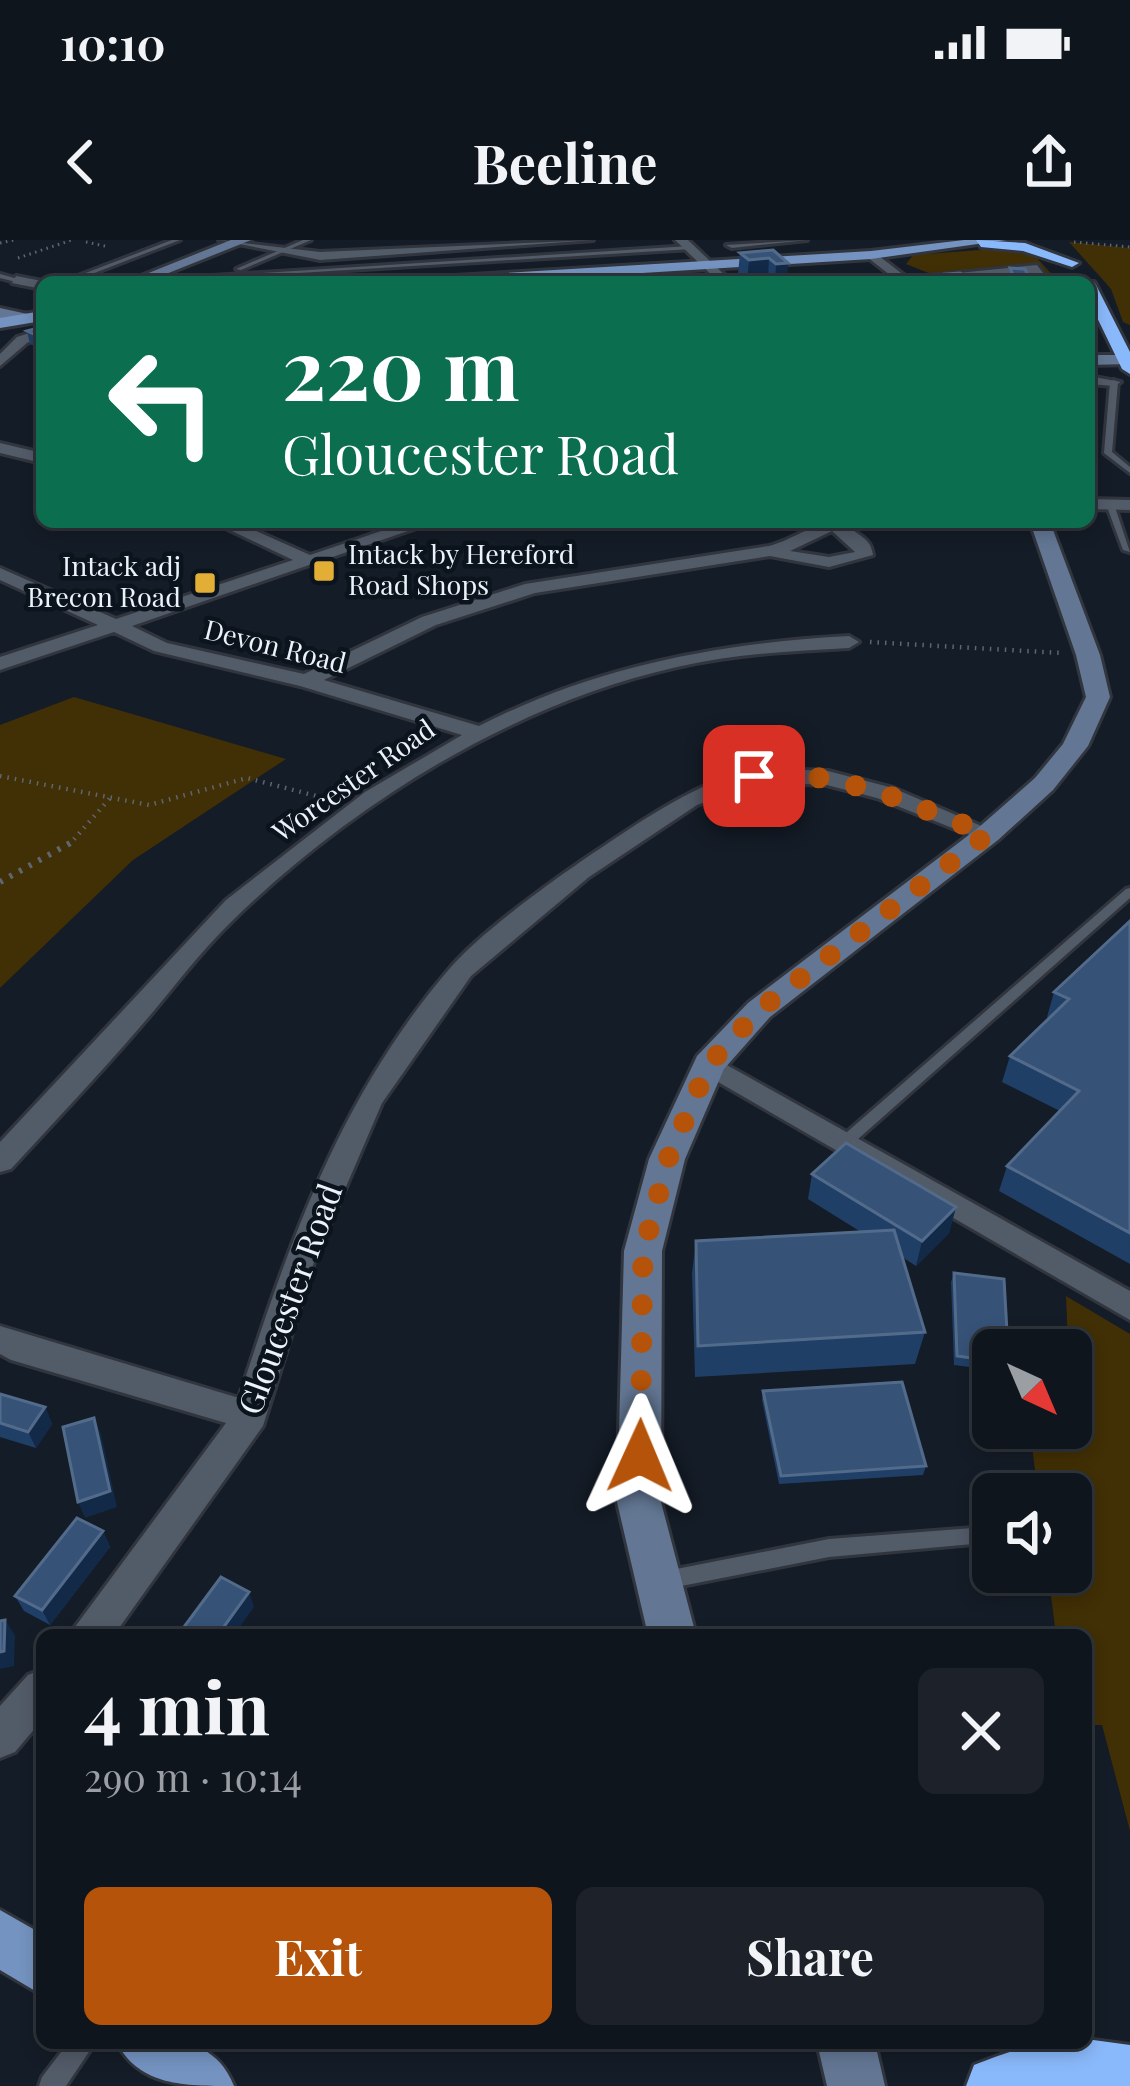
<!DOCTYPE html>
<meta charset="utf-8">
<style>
body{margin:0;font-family:"Playfair Display",serif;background:#1d222a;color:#f1f3f6;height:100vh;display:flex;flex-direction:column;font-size:45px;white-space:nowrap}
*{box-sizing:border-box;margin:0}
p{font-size:39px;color:#9b9fa4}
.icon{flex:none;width:66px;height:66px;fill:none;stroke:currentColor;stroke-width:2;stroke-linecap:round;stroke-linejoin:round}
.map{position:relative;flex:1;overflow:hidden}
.sheet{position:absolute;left:36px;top:1389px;width:1056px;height:420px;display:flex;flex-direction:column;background:#0f151d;border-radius:18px;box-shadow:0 6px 18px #0003,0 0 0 3px #2f343b}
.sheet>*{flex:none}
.hud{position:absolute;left:36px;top:36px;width:1059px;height:252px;border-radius:18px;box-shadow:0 6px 18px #0003,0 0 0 3px #2f343b;background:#0b6e4f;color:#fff;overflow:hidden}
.needle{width:78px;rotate:136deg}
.buttons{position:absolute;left:972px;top:1089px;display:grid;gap:24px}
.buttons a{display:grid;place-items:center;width:120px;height:120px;border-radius:18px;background:#0f151d;box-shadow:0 6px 18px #0003,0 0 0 3px #2f343b;font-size:60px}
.pin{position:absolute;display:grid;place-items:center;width:102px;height:102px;color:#fff;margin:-51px;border-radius:24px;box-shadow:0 6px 18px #0006}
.me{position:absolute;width:132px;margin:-66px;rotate:1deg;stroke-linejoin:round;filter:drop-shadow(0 0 9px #0008)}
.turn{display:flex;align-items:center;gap:42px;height:252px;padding:0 48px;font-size:54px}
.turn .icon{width:156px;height:156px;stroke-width:2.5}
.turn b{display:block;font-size:84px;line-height:102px}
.round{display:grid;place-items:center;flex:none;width:126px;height:126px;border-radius:18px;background:#1d222a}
.summary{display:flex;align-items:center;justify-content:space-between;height:204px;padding:0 48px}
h1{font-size:72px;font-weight:700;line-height:90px}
.action{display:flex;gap:24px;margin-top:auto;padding:24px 48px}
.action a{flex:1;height:138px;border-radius:18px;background:#b45309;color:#fff;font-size:48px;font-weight:700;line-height:138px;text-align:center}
.action a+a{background:#1d222a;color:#f1f3f6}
.status{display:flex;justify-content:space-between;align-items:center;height:84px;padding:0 60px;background:#0f151d;direction:ltr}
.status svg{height:33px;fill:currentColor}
header{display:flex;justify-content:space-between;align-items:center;height:156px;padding:0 48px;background:#0f151d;font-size:54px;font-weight:700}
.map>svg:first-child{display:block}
.green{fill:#412f05}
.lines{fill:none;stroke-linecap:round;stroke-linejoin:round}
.lane-casing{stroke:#31353e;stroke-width:6}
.street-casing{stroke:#31353e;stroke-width:6}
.secondary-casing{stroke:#31353e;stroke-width:6}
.primary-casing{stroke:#31353e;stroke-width:6}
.highway-casing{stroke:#31353e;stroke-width:6}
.path-far2{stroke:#5f6670;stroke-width:3;stroke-dasharray:1.5 4.5;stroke-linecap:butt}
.path-far1{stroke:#5f6670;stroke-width:4.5;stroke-dasharray:1.5 6;stroke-linecap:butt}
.path{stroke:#5f6670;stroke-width:6;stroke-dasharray:3 8;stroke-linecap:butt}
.lane{fill:#525b68;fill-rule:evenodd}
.street{fill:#525b68;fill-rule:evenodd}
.secondary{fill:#637794;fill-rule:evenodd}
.primary{fill:#7493c0;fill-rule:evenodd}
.highway{fill:#8ab9fb;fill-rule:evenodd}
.wall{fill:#203f67}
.shaded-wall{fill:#122947}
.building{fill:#365277;stroke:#536b8b;stroke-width:3}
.route{stroke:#b45309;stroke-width:21;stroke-dasharray:0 37.8}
.poi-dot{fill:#e3ae35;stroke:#0b131d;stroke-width:4.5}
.labels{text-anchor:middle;stroke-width:9;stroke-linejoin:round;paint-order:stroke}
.far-poi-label{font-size:27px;fill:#ecf2f9;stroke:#0b131d;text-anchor:start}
.far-street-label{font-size:27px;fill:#ecf2f9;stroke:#0b131d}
.street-label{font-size:33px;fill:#ecf2f9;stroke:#0b131d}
</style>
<div class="status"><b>10:10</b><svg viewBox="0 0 49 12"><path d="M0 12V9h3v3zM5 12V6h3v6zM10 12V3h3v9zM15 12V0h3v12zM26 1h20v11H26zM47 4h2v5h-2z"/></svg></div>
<header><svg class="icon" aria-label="back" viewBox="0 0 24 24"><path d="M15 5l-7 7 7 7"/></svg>Beeline<svg class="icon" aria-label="share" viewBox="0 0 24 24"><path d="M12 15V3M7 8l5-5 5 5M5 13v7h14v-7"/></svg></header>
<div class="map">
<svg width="1130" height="1846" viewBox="0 0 1130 1846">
<rect width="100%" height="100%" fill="#141c27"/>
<path class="green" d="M1069,2L1130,8V85L1123,82L1111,49Z
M1006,8L1036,17L1059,42H1052L1044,29L936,36L906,24L913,15Z
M74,457L286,519L133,620L0,748V485Z
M1066,1056L1130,1094V1591L1102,1485H1086V1395H1056L1048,1332H1071V1254H1038L1032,1206L1072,1200Z"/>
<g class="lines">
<defs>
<path id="lane" d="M172,0H180L71,42H62Z
M303,0H311L241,30L236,29Z
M690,6L692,9L150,42L133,41Z
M0,34L18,39L19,40L16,42L0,38Z
M1114,140L1118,142L1112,212L1130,227V233L1104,213L1110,142Z
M1110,261L1114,264L1130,312L1123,310L1106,264Z
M1130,648V658L849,907H839L837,903L839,899L1126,649Z
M973,1288L980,1290L982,1296L980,1302L973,1304L829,1317L661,1350L654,1347L651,1341L654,1335L661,1332L829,1299Z
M68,1803H95L66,1846H39L42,1837Z"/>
<path id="street" d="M219,0L320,12L593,0L320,20Z
M675,0H688L732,42H719Z
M807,0L732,8L726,5Z
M871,11L875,13L913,42H899L867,17Z
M1037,25L1050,42H1038L1033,33L934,40L928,36Z
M16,36L42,41L45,42L42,49L12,43Z
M42,89V97L27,103L0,126V114L17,97Z
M1089,136L1121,142L1114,146L1089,144Z
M0,203L42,213V223L0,213Z
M1089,259L1130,260V270L1089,269Z
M213,282H236L310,315L408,282H434L132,386L167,403L304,434L422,377L525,344L769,306C802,297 826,270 857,293C867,300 871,303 873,315L829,327L770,316L535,353L436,385L324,440L479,486C596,426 719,403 849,396L859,402L849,408C791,411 733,414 677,427C512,464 350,565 230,683C197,715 170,753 140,787C98,836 54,882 11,929L0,932V902L226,660L365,552L462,495L300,446L154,411L114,392L0,430V417L98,385L0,340V328L116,379L293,320ZM832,291L855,312L829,317L790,311Z
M754,528L828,531L893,548L1000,594L988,601L980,599L877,558L827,545L757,542L697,565L589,637L471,736L382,863L315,1019L263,1186L114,1395H69L226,1183L11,1120L0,1114V1086L239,1158C289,1001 342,853 451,727C482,691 560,635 601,608C650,575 696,544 754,528Z
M709,815L1130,1051V1080L699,831L695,824Z
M42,1429V1480L15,1512L0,1518V1466L28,1435Z"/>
<path id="secondary" d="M231,0H251L146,42H126Z
M0,68L32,75L34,78L26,83L0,78Z
M1089,115H1125L1130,116V124L1089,125Z
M1030,282H1050L1100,415L1110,457L1088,506L1053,550L998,600L770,777L724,829L685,919L662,1011L661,1262L696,1395H648L617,1262L624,1011L649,919L697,816L748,763L978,588L1035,538L1063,504L1086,457L1076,415Z
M817,1803H875L885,1846H827Z"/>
<path id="primary" d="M964,0H1006L871,19L494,42H414L421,38L871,11Z
M42,71V81L0,88V78Z
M0,1670L42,1694V1755L0,1730Z
M117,1803C167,1803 212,1792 234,1846C184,1846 140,1846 117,1803Z"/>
<path id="highway" d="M976,0L1025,3L1079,23L1072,27L1023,11L981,7Z
M1084,42H1094L1096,45L1130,112V134L1122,129L1089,61V42Z
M1086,1799L1130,1805V1846H966L974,1825C1019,1807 1038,1803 1086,1803Z"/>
</defs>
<use href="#lane" class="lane-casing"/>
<use href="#street" class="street-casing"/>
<use href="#secondary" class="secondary-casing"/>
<use href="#primary" class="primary-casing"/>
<use href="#highway" class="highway-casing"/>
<path class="path-far2" d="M86,2L109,7
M1074,2L1130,7
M0,3L14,0
M18,18L72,0"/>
<path class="path-far1" d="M870,402L1061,413
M0,536L149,565L247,538L328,559
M69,605L111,557"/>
<path class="path" d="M0,642L72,602"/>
<use href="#lane" class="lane"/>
<use href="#street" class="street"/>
<use href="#secondary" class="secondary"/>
<use href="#primary" class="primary"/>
<use href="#highway" class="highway"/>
</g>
<path class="wall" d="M773,10L787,42H771L768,40L747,41L738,34L740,13Z
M42,87V109L30,104L27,91Z
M1130,681V1024L999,951L1007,926L1060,871L1002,842L1010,816L1049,779L1047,777L1054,752Z
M812,934L956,967L949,993L916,1026L902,1017L925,1092L915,1124L695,1137L692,1033L696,1001L861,992L808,959Z
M954,1033L993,1110V1130L954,1125L951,1042Z
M763,1151L926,1226L923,1235L779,1244L762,1160Z
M0,1154L45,1167L52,1184L36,1208L0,1197Z
M103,1291L110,1307L50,1385L24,1371L15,1356Z"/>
<path class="shaded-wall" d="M769,18L768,40L747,41L749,20Z
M788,23L787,42H775L776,24Z
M956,967L949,993L916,1026L922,1001Z
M45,1167L52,1184L36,1208L28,1192Z
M94,1178L101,1194L117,1267L85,1278L78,1262Z
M103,1291L110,1307L50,1385L42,1370Z
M249,1352L254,1367L234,1395H218Z
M5,1380L15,1395L14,1426L0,1429V1412Z"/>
<path class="building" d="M773,10L788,23L776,24L769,18L749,20L740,13Z
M1010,28L1025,29L1031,42H1016Z
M960,33L973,40L960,42L947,34Z
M42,87V98L27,91Z
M1130,681V993L1007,926L1079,851L1010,816L1069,759L1054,752Z
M846,903L956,967L922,1001L812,934Z
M894,990L925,1092L698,1106L696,1001Z
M954,1033L1004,1039L1008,1110H993V1121L957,1116Z
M902,1142L926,1226L781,1236L763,1151Z
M0,1154L45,1167L28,1192L0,1183Z
M94,1178L110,1251L78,1262L63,1187Z
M77,1278L103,1291L42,1370L15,1356Z
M221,1337L249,1352L218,1395H178Z
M5,1380L4,1411L0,1412V1381Z"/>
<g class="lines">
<path class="route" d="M640,1216L643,1012L668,919L709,824L759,770L988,594L885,554L828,538L754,536"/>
</g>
<g class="poi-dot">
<rect x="312" y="319" width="24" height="24" rx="6"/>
<rect x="193" y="331" width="24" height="24" rx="6"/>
</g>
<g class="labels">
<g class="far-poi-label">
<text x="348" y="324">Intack by Hereford<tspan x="348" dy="31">Road Shops</tspan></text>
<text x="181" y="336" text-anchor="end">Intack adj<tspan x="181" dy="31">Brecon Road</tspan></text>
</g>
<g class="far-street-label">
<text transform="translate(275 407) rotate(14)" y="9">Devon Road</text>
<text transform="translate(354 541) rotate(-35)" y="9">Worcester Road</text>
</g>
<g class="street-label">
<text transform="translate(290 1059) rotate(-70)" y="12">Gloucester Road</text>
</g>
</g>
</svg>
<div class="buttons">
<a><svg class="needle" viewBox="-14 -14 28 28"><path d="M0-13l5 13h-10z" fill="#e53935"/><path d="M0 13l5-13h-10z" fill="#9b9fa4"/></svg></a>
<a><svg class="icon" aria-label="sound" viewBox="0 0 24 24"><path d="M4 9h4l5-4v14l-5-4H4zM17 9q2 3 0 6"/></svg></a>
</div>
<div class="pin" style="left:754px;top:536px;background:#d93025"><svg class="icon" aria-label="arrive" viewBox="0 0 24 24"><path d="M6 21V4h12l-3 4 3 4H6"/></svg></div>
<svg class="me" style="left:640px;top:1216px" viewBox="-20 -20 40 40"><path d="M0-17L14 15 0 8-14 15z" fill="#b45309" stroke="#fff" stroke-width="4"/></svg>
<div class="hud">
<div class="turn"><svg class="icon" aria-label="left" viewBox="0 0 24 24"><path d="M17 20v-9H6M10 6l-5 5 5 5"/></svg><div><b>220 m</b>Gloucester Road</div></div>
</div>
<section class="sheet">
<div class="summary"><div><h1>4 min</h1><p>290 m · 10:14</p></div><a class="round"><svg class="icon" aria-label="close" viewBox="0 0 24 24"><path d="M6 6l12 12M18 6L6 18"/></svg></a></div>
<div class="action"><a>Exit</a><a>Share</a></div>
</section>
</div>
